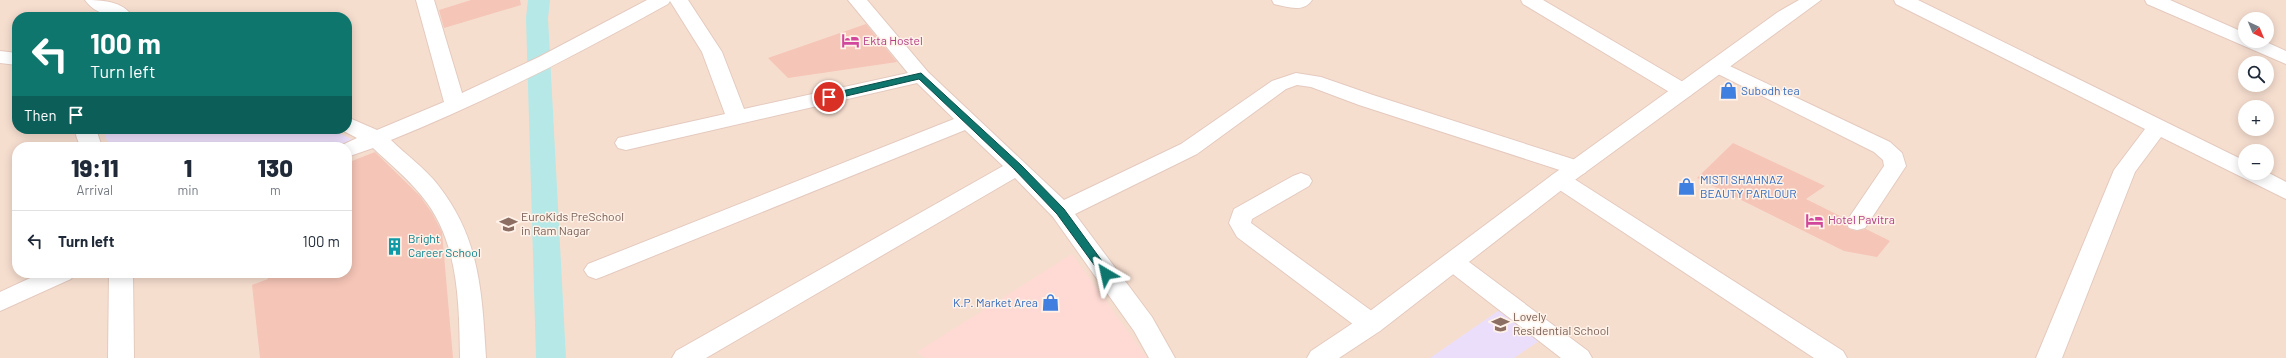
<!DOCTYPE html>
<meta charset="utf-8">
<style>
body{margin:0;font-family:Barlow,sans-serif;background:#f6f6f7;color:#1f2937;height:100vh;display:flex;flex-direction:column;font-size:15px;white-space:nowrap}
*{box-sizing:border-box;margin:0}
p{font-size:13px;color:#747a83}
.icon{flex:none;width:22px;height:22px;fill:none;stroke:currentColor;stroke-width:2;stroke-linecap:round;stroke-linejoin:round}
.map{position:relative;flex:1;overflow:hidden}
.sheet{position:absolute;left:12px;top:142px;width:340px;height:136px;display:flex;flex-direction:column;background:#fff;border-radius:16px;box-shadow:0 2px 10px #0003}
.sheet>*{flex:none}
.guide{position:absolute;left:12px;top:12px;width:340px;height:122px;border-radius:16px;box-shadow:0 2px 10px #0003;background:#0f766e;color:#fff;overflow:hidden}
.needle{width:26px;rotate:136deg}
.controls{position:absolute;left:2238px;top:12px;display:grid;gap:8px}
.controls a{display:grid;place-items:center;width:36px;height:36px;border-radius:50%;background:#fff;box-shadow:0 2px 10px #0003;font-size:20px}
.pin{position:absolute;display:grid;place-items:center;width:34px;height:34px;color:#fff;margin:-17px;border:2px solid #fff;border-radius:50%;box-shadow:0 1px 4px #0007}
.me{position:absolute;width:44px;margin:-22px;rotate:324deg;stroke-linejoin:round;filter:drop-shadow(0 0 3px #0008)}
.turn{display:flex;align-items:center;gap:14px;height:84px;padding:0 12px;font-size:18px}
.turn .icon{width:52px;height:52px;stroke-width:2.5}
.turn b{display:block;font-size:28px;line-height:34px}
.then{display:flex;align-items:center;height:38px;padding:0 12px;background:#0003;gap:8px;font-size:15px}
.eta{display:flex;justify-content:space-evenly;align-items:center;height:68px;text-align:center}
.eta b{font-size:24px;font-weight:800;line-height:28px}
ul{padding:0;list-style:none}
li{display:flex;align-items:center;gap:12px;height:60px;padding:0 12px;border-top:1px solid #e0e1e3}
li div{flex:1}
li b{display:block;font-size:15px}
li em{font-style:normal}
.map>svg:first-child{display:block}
.residential{fill:#f6decf;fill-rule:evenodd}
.commercial{fill:#ffdad4}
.education{fill:#ebdefa}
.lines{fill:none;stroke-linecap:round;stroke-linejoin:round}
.canal{fill:#b5e8e7;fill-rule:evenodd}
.building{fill:#f5c5b7}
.minor-casing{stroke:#e4cabf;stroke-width:2}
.tertiary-casing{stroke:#e4cabf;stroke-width:2}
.minor{fill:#fff;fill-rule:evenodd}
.tertiary{fill:#fff;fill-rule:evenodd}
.route{fill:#0f766e;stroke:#0a4d48}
.labels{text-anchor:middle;stroke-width:3;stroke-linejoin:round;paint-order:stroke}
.hotel-label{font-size:12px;fill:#b23c85;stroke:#fff2e9;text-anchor:start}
.shop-label{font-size:12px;fill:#366cbe;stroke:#fff2e9;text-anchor:start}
.education-label{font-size:12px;fill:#785e54;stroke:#fff2e9;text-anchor:start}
.culture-label{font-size:12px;fill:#0d838f;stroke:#fff2e9;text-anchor:start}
</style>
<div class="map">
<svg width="2286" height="358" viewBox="0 0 2286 358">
<rect width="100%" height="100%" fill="#feeee1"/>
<path class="residential" d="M0,0H2286V358H0ZM17,17H347V129H17ZM2245,19H2267V41H2245ZM2245,63H2267V85H2245ZM2245,107H2267V129H2245ZM17,147H347V273H17ZM2245,151H2267V173H2245Z"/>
<path class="commercial" d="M1072,254L1147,358H925L917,352Z"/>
<path class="education" d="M103,129H332L355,141L340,147H109Z
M1501,309L1542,339L1514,358H1430Z"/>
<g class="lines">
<path class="canal" d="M528,0H550L548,18L566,358H536L526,18Z"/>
</g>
<path class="building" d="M471,0H520L521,5L444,28L439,10Z
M866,24L897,62L788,78L768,58Z
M1733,143L1825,186L1806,199L1846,219L1845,223L1849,229L1857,231L1866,229L1890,241L1877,257L1844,251L1697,178Z
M375,152L420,196L432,213L442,232L453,358H260L252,285L268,279L267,273H347V163Z"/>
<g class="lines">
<defs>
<path id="minor" d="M85,0C102,0 123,1 133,17C116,17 96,16 85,0Z
M416,0H434L462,93L539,57L647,0H688L722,52L744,109L908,73L848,0H867L928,72L1064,200L1181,144L1272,81L1296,73L1321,77L1373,95L1585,163L1588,168L1585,173L1577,175L1569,173L1359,105L1311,87L1297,85L1286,89L1197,154L1075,214L1152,317L1175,358H1149L1134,331L1053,217L1015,178L706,358H672L676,351L1003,166L965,130L604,276L596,279L588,276L584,270L588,264L954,119L917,83L626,150L618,148L615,143L618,138L725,114L702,52L670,1L668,4C578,54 486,102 391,140C406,155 425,168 438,185C480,238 482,293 486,358H460C459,302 459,240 421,195C407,178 389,163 373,148L347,157V147H338L357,138L340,129H347V117L377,130L444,102Z
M1272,0H1312C1304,13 1287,7 1274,4Z
M1521,0H1543L1690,86L1693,91L1690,96L1683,97L1676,96L1523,4Z
M1894,0H1918L2245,161V173L2267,172L2286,182V199L2161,137L2135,172L2062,358H2036L2114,170L2145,129L1896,4Z
M2145,0H2170L2245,33V41H2264L2286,51V64L2147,4Z
M0,51L17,53V65L0,63Z
M1717,60L1890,142L1902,153L1906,166L1865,228L1857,230L1849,228L1846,222L1884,166L1883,160L1874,152L1710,70L1707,66L1710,62Z
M74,129H96L102,147H80Z
M1560,172L1568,175L1843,351L1847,358H1814L1552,185L1549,180L1552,175Z
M1301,173L1309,176L1312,181L1309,186L1252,219L1251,223L1380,317L1383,324L1380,331L1371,333L1362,331L1237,237L1229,223L1234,209L1293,176Z
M1453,253L1461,256L1588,351L1592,358H1561L1445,268L1441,262L1445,256Z
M41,273H75L71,279L0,311V292Z
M109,273H133L134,358H108Z"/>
<path id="tertiary" d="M1799,0H1821L1568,185L1380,331L1339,358H1307L1311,351L1362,317L1552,175L1778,12Z"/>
</defs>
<use href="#minor" class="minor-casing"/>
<use href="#tertiary" class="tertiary-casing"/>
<use href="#minor" class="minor"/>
<use href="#tertiary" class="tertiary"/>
</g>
<path class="route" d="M921,73L1021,165L1064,209L1110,272V277H1103L1057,214L1014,169L919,79L829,100L825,97L829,94Z"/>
<defs>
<symbol id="hotel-bare" viewBox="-9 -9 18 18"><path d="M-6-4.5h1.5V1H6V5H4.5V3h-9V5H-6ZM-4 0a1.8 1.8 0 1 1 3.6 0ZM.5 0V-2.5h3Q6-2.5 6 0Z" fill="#d1479c" stroke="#fff2e9" stroke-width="2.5" paint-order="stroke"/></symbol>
<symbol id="shop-bare" viewBox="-9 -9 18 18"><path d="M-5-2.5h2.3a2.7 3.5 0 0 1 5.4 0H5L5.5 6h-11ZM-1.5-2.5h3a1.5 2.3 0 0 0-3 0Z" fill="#3f7fe0" stroke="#fff2e9" stroke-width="2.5" paint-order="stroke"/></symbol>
<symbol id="school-bare" viewBox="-9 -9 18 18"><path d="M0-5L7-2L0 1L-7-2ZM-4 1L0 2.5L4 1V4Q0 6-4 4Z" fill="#8d6e63" stroke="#fff2e9" stroke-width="2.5" paint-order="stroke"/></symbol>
<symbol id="building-bare" viewBox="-9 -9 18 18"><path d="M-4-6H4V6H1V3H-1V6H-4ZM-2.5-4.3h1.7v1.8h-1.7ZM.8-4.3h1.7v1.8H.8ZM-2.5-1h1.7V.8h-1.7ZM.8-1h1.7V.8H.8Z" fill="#0f9aa8" stroke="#fff2e9" stroke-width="2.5" paint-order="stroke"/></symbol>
</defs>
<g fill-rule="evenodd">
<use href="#hotel-bare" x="838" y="28" width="25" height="25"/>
<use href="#shop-bare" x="1716" y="78" width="25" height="25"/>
<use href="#shop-bare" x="1674" y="174" width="25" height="25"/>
<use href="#hotel-bare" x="1802" y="208" width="25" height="25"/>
<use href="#school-bare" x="496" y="212" width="25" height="25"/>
<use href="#building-bare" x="382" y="234" width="25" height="25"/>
<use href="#shop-bare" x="1038" y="290" width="25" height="25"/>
<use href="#school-bare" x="1488" y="312" width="25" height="25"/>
</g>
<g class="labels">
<g class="hotel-label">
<text x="863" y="45">Ekta Hostel</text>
<text x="1828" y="224">Hotel Pavitra</text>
</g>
<g class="shop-label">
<text x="1741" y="95">Subodh tea</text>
<text x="1700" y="184">MISTI SHAHNAZ<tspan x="1700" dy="14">BEAUTY PARLOUR</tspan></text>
<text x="1038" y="307" text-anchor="end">K.P. Market Area</text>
</g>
<g class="education-label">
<text x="521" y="221">EuroKids PreSchool<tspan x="521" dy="14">in Ram Nagar</tspan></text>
<text x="1513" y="321">Lovely<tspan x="1513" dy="14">Residential School</tspan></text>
</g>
<g class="culture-label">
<text x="408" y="243">Bright<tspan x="408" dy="14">Career School</tspan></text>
</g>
</g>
</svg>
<div class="controls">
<a><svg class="needle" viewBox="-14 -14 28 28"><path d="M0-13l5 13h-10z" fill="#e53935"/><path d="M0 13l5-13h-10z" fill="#747a83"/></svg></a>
<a><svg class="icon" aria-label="search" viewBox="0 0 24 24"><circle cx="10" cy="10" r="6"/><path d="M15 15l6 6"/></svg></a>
<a>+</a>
<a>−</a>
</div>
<div class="pin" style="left:829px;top:97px;background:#d93025"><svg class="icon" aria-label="arrive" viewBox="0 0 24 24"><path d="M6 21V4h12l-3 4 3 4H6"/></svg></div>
<svg class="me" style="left:1106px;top:274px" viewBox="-20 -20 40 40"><path d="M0-17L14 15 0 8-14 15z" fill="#0f766e" stroke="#fff" stroke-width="4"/></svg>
<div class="guide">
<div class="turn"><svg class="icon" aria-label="left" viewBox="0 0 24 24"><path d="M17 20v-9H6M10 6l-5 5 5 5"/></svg><div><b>100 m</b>Turn left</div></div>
<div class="then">Then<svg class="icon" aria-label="arrive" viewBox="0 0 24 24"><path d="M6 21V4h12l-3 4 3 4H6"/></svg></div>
</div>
<section class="sheet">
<div class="eta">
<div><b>19:11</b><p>Arrival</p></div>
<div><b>1</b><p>min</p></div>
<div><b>130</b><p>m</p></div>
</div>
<ul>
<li><svg class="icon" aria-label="left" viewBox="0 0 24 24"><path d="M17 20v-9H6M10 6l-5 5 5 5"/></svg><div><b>Turn left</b></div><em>100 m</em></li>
</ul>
</section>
</div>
